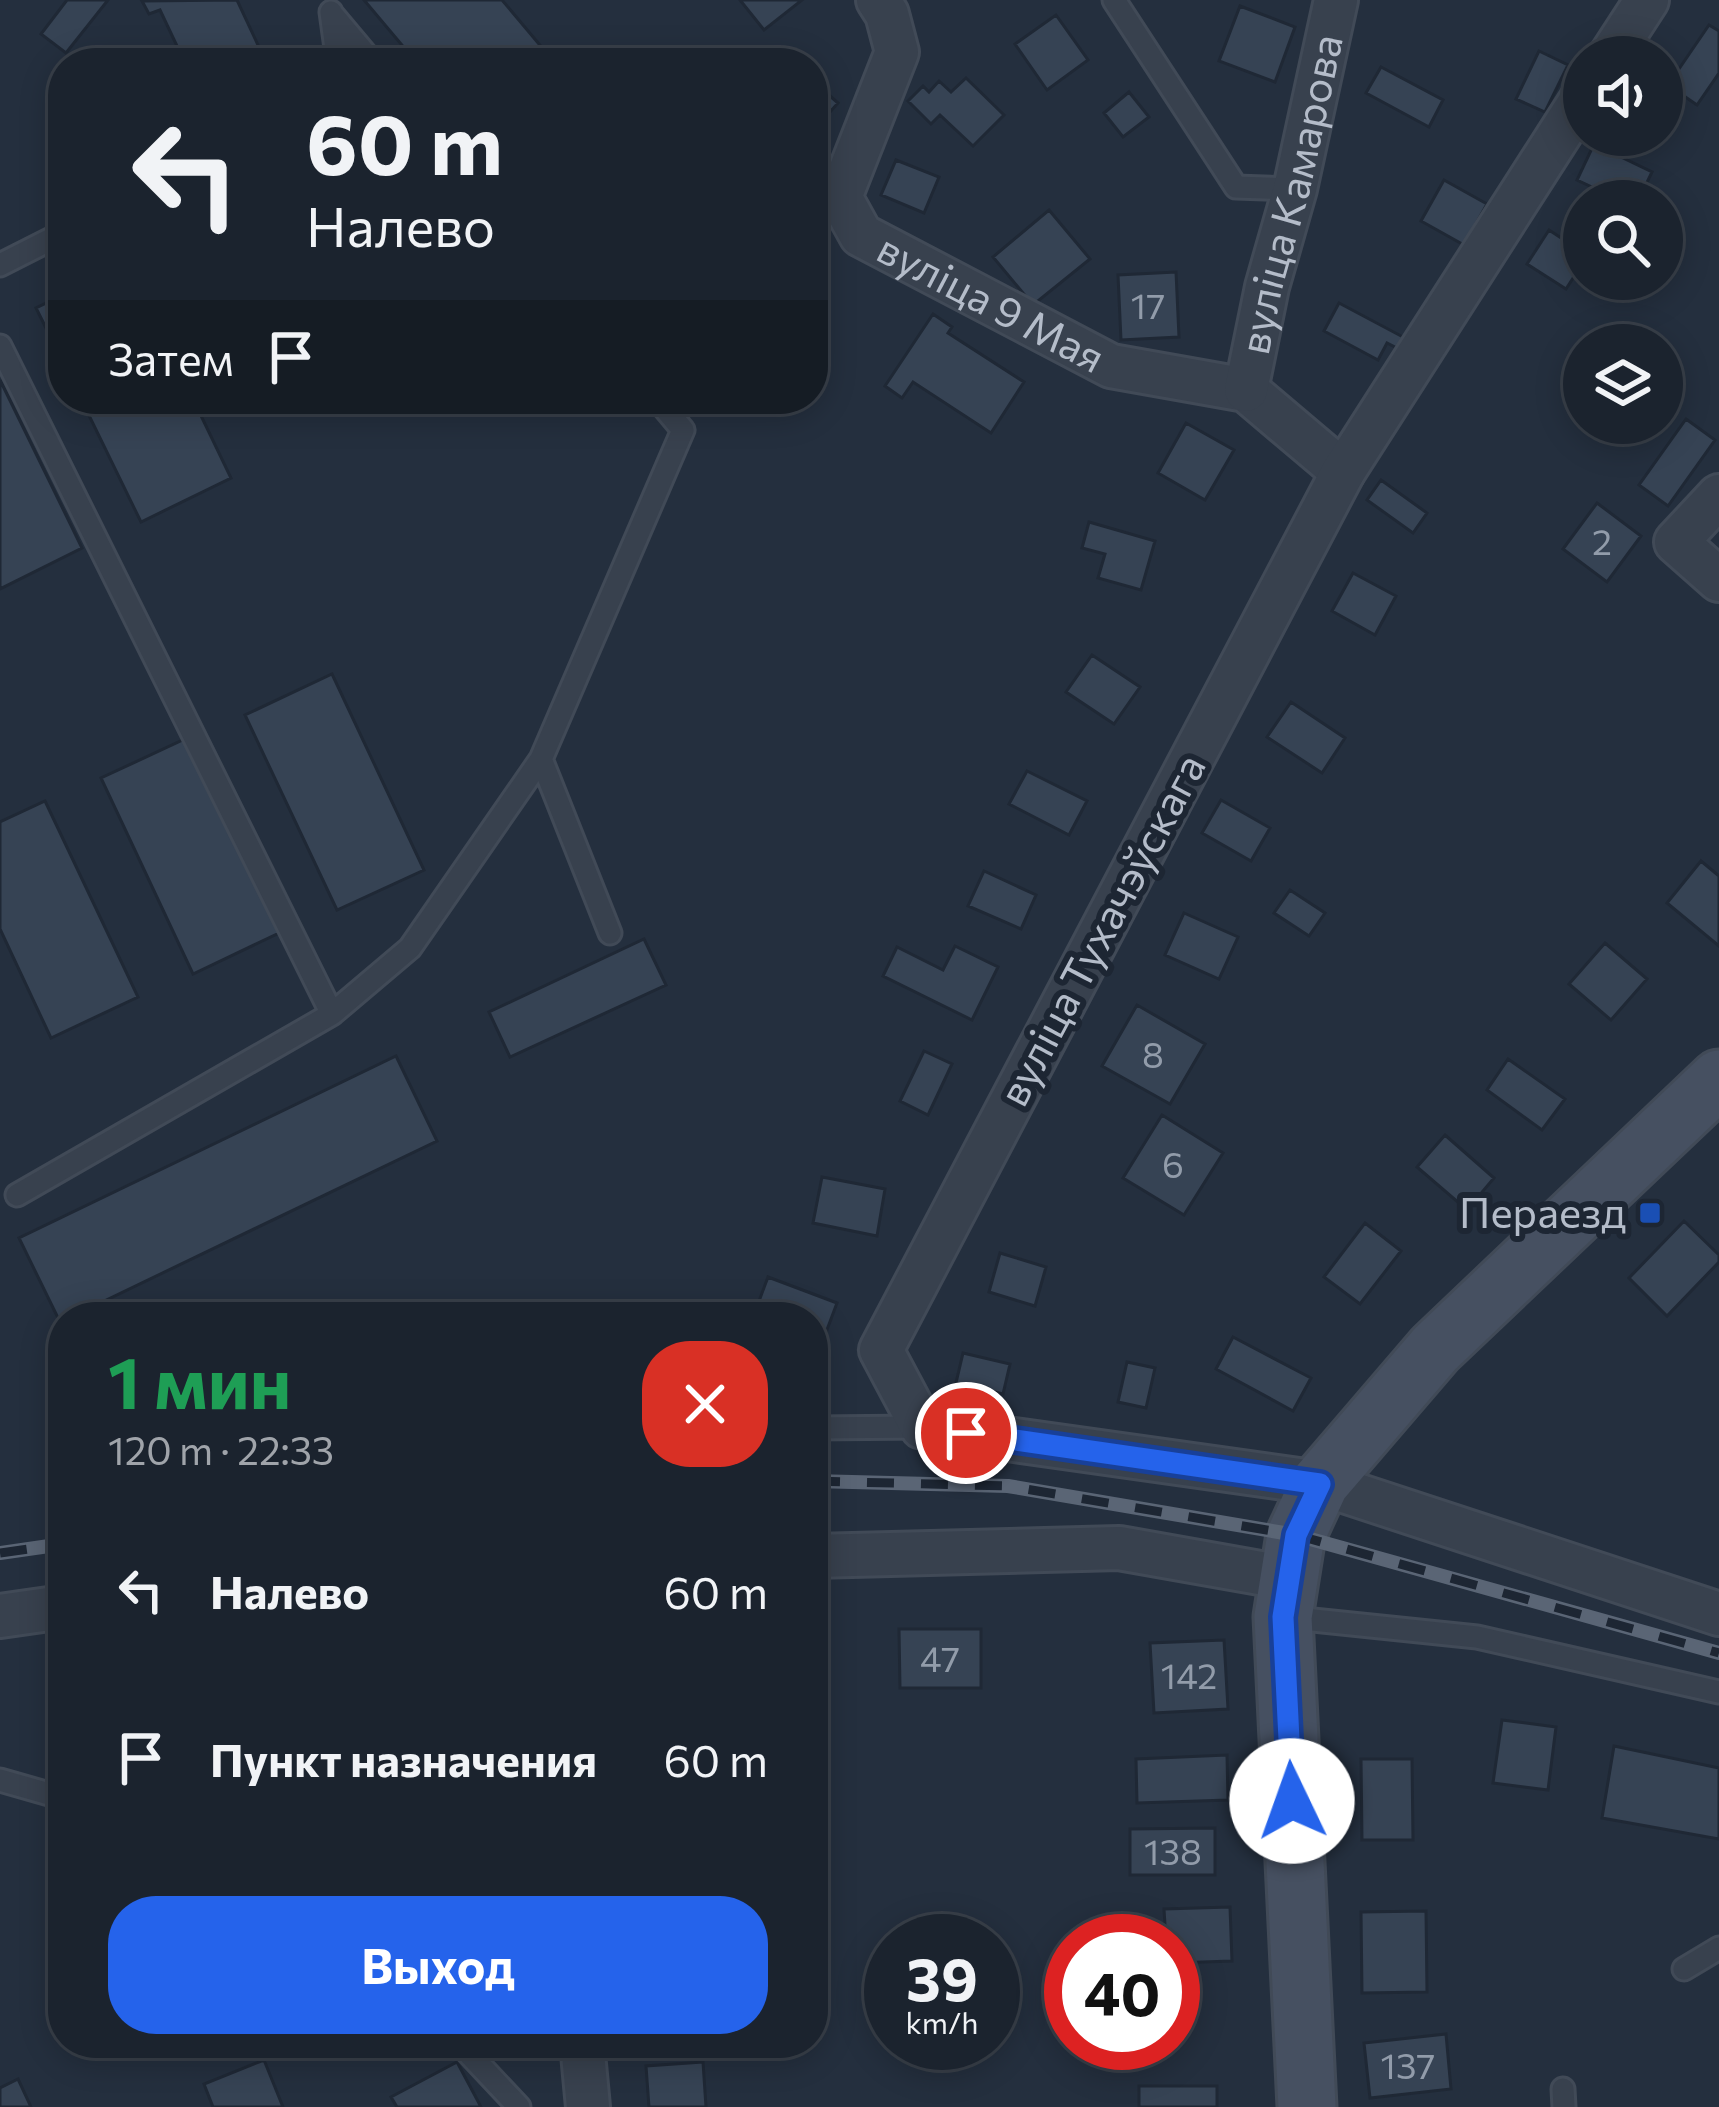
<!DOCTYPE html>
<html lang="ru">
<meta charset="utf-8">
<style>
body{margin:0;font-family:Commissioner,sans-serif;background:#242b36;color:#f1f3f6;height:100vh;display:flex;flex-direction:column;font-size:45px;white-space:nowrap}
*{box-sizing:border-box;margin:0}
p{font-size:39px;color:#a0a4aa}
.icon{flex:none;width:66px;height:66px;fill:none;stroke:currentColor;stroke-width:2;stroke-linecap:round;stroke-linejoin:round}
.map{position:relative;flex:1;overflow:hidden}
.details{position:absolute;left:48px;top:1302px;width:780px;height:756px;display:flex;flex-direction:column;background:#1b232e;border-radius:48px;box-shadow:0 6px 30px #0003,0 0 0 3px #39404a}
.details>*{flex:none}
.guide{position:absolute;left:48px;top:48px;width:780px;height:366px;border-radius:48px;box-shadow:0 6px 30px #0003,0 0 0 3px #39404a;background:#1b232e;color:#f1f3f6;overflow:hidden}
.tools{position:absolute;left:1563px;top:36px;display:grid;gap:24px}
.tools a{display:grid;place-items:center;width:120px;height:120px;border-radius:50%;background:#1b232e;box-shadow:0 6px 30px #0003,0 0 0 3px #39404a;font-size:60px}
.speed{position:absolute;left:864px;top:1914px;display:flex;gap:24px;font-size:60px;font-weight:700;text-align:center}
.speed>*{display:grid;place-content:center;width:156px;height:156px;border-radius:50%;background:#1b232e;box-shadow:0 6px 30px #0003,0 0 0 3px #39404a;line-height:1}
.speed small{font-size:30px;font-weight:400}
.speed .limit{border:18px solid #d22;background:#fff;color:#111}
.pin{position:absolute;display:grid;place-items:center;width:102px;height:102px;color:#fff;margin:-51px;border:6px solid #fff;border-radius:50%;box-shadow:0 3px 12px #0007}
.me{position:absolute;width:132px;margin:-66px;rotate:357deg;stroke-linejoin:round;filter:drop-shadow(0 0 9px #0008)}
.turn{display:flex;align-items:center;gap:42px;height:252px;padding:0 60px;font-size:54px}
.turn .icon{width:156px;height:156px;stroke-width:2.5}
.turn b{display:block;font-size:84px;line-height:102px}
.then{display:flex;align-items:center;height:114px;padding:0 60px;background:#0003;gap:24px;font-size:45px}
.round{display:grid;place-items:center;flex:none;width:126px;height:126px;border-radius:48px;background:#242b36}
.summary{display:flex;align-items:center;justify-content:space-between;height:204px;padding:0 60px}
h1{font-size:72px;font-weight:700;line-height:90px;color:#1e9e55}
.button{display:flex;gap:24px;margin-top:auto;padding:24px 60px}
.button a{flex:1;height:138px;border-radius:48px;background:#2563eb;color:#fff;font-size:48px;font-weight:700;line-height:138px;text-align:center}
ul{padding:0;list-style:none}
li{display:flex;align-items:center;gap:36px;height:168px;padding:0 60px}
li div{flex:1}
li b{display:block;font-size:45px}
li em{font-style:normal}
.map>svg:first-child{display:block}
.building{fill:#364354;stroke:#1f2835;stroke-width:3}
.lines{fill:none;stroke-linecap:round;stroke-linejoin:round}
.lane-casing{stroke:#414a57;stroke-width:27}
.street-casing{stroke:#414a57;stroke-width:48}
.secondary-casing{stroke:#414a57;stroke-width:63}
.lane{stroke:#38414e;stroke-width:21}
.street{stroke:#38414e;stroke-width:42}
.secondary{stroke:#465061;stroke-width:57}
.rail-casing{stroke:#5a6575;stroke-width:14}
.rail{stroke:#1d2633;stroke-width:9;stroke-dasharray:27;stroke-linecap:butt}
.route-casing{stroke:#184099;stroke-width:30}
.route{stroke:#2563eb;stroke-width:21}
.transit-dot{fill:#1a4fb4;stroke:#1d2633;stroke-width:4.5}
.labels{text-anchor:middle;stroke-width:12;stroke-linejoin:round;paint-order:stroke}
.number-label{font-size:36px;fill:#929caa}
.street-label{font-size:42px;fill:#b4bcc9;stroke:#1d2633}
.poi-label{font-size:42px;fill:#b4bcc9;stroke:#1d2633;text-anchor:end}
</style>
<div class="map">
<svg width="1719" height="2107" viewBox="0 0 1719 2107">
<rect width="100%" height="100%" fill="#242f3e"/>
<path class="building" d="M67,0H108L66,53L41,34Z
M237,0L264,58L253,63H185L160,10L149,14L142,1Z
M364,0H502L555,63H417Z
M740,0H802L764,30Z
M1240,6L1295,27L1275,82L1219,61Z
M1056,15L1088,60L1047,90L1015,44Z
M1709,25L1719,31V73L1697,105L1668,85Z
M773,47L792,63H759Z
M1539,51L1568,65L1545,112L1516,99Z
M1381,67L1443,100L1429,127L1366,93Z
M966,78L1004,115L973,146L940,115L931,124L908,101L923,86L929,92L939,81L951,92Z
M813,81L838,103L813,131Z
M1129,92L1149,117L1123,137L1104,113Z
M1594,144L1652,172L1638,201H1622L1577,180Z
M896,160L939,177L924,213L881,195Z
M1444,180L1487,204L1464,245L1421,221Z
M1049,210L1090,259L1033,305L993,257Z
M1549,230L1584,253V261L1566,289L1527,264Z
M1176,272L1179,337L1121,340L1118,275Z
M63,295V362L36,308Z
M1339,303L1403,337L1397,348L1387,343L1378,360L1324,331Z
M933,314L952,327L948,333L1024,382L991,433L913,382L902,398L885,386Z
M0,380L82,548L0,589Z
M81,399H193L231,478L141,522Z
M1686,419L1715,440L1668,506L1639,485Z
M1186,423L1234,450L1205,500L1158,473Z
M1381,480L1427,513L1413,533L1367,500Z
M1597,503L1641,536L1607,582L1563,549Z
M1089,522L1155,541L1141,590L1098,578L1105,554L1082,548Z
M1353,573L1396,596L1375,635L1332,611Z
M1092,655L1140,687L1114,724L1066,692Z
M332,674L424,870L337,910L245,715Z
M1291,702L1345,738L1322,773L1267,737Z
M187,738L279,933L193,974L101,778Z
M1027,771L1087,801L1069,835L1009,804Z
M1221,800L1270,828L1251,861L1202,833Z
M45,801L138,997L51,1038L0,929V822Z
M1701,861L1719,876V946L1667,903Z
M984,871L1036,895L1021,929L968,906Z
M1290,890L1325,913L1309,936L1274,913Z
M1184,913L1238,937L1219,979L1165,955Z
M644,939L666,985L510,1057L489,1012Z
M1605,943L1647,979L1611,1020L1569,984Z
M955,946L998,967L972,1020L883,976L897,947L943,970Z
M1137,1005L1205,1044L1170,1104L1102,1066Z
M924,1051L952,1064L928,1115L900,1101Z
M396,1056L437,1141L71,1317H63L60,1322L19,1238Z
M1508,1059L1565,1099L1542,1130L1487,1090Z
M1162,1115L1223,1153L1184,1215L1123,1178Z
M1445,1135L1494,1178L1467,1210L1417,1167Z
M822,1177L885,1189L877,1236L813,1223Z
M1684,1221L1719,1255V1262L1667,1316L1629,1278Z
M1365,1223L1401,1251L1360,1304L1324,1277Z
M1000,1253L1046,1267L1035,1306L989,1292Z
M768,1277L837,1303L825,1335L813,1330V1317H778L756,1309Z
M1233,1337L1311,1378L1293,1411L1216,1369Z
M963,1353L1010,1364L1003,1394L956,1383Z
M1127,1362L1155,1368L1146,1408L1118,1402Z
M899,1629H981V1688H900Z
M1224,1640L1228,1709L1154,1713L1150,1643Z
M1502,1720L1556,1727L1548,1790L1493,1783Z
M1614,1746L1719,1768V1839L1602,1818Z
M1227,1755L1228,1800L1137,1803L1136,1759Z
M1361,1759H1412L1413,1840H1362Z
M1215,1828V1875H1130V1829Z
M1230,1907L1232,1961L1173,1963V1941H1166L1164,1909Z
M1426,1911L1427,1992L1362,1993L1361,1912Z
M1446,2034L1451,2089L1370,2098L1364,2043Z
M264,2060L283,2107H213L204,2084Z
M457,2062L481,2107H397L391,2097Z
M703,2062L706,2107H649L646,2066Z
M18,2079L31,2107H0V2088Z
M1139,2086H1217V2107H1139Z"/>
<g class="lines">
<defs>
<path id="lane" d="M1114,0L1236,187L1295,189
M331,12L338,63
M331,13L373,63
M0,265L63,233
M0,346L332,1014L17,1195
M541,759L683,430L657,399
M332,1014L410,948L541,759L610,933
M813,1428L922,1427
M1284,1617L1477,1637L1719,1692
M0,1780L63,1798
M1684,1969L1719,1948
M459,2043L519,2107
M1563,2089L1564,2107"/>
<g id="street">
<path id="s1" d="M878,0L887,14L897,52L840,197L861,235L1111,366L1246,390L1343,472"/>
<path d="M1610,57L1647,0"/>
<path d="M1584,96L1343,472L881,1350L922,1427L1320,1483L1719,1614"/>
<path id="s2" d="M1246,390L1267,287L1295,189L1336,0"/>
<path d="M1719,496L1676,542L1719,580"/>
<path d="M813,1556L1119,1548L1288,1578"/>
<path d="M0,1616L63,1607"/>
<path d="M582,2043L588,2107"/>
</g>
<path id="secondary" d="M1307,2107L1283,1617L1296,1535L1320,1483L1435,1349L1719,1079"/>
</defs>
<use href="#lane" class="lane-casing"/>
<use href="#street" class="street-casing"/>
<use href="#secondary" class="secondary-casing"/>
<use href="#lane" class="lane"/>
<use href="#street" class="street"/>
<use href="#secondary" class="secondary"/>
<defs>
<path id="rail" d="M813,1481L1008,1486L1296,1535L1719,1653
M0,1553L63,1544"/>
</defs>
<use href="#rail" class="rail-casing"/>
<use href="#rail" class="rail"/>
</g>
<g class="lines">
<defs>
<path id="route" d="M966,1433L1320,1484L1296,1535L1283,1617L1292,1801"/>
</defs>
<use href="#route" class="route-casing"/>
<use href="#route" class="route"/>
</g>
<rect class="transit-dot" x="1638" y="1201" width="24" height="24" rx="6"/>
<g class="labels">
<g class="number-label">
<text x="1148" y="319">17</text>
<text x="1602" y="555">2</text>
<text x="1153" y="1068">8</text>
<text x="1173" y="1178">6</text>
<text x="940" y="1672">47</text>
<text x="1189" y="1689">142</text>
<text x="1173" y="1865">138</text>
<text x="1408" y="2079">137</text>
</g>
<g class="street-label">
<text dy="15" stroke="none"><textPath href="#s2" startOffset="201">вуліца Камарова</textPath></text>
<text dy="15" stroke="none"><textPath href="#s1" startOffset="402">вуліца 9 Мая</textPath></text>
<text transform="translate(1102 930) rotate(-62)" y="15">вуліца Тухачэўскага</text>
</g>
<g class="poi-label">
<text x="1626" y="1228">Пераезд</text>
</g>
</g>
</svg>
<div class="tools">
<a><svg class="icon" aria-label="sound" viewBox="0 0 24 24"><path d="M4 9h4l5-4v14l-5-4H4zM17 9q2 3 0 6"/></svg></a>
<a><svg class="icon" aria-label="search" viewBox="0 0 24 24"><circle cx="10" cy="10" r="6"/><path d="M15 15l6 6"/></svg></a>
<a><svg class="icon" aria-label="layers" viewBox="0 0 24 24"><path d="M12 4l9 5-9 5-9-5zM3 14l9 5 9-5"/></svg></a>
</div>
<div class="speed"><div>39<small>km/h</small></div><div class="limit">40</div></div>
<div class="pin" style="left:966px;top:1433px;background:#d93025"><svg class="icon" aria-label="arrive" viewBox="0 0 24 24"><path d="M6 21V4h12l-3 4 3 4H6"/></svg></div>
<svg class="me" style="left:1292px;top:1801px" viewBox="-20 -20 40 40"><circle r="19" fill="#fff"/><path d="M0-13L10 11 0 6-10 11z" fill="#2563eb"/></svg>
<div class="guide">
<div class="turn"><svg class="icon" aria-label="left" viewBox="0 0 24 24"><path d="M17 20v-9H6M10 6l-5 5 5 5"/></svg><div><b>60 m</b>Налево</div></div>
<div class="then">Затем<svg class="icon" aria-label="arrive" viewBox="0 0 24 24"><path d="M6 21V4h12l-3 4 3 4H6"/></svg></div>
</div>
<section class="details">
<div class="summary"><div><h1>1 мин</h1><p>120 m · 22:33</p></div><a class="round" style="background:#d93025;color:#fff"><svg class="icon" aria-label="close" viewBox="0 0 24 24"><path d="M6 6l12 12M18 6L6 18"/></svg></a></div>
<ul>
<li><svg class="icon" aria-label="left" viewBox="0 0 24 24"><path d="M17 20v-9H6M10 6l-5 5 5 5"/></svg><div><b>Налево</b></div><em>60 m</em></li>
<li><svg class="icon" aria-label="arrive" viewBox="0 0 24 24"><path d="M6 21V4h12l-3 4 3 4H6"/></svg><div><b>Пункт назначения</b></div><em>60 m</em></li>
</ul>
<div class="button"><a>Выход</a></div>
</section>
</div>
